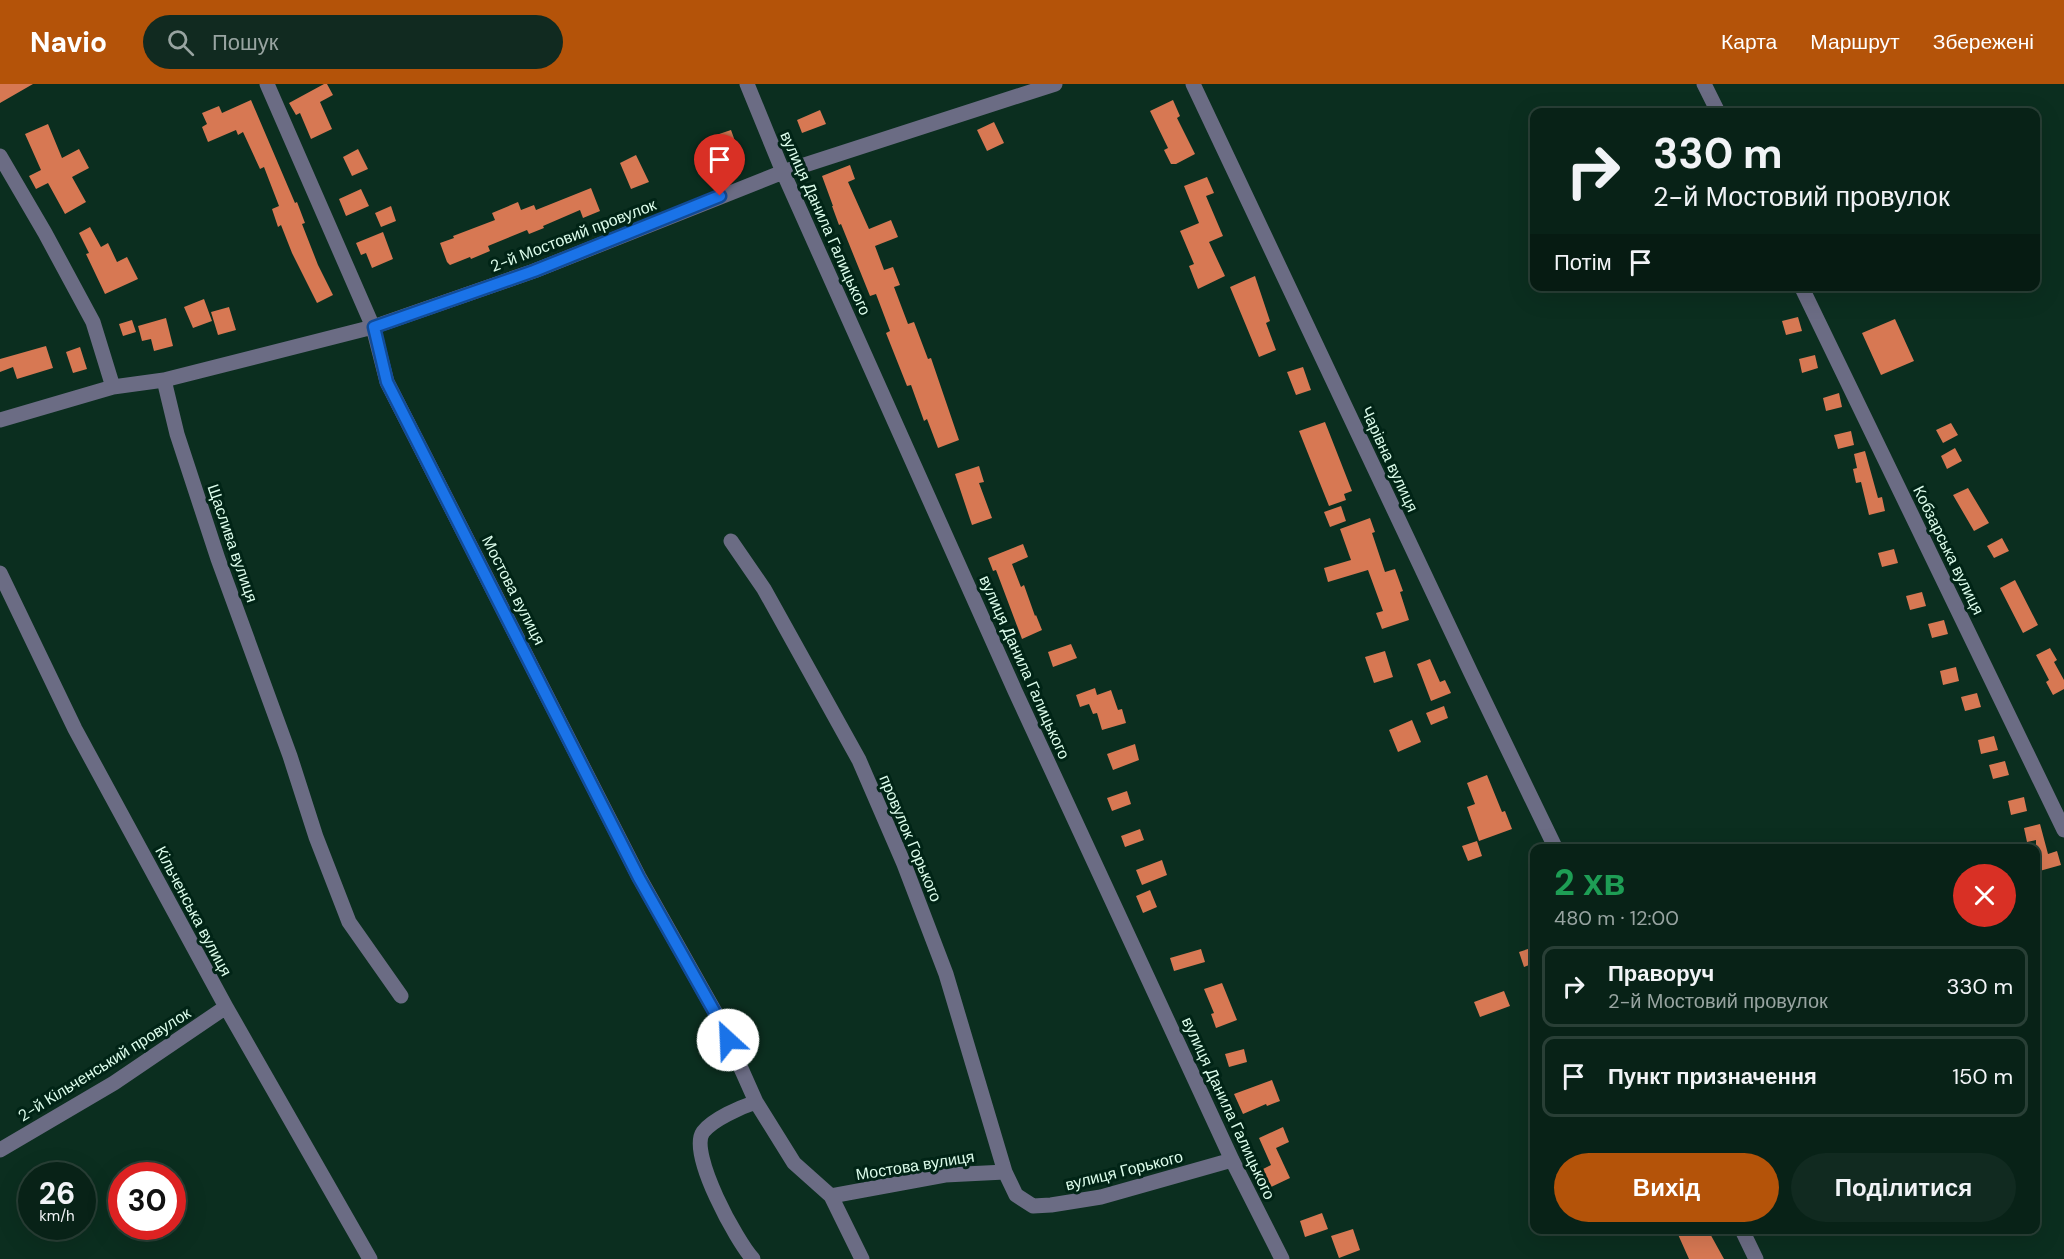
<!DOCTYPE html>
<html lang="uk">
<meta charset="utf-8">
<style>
body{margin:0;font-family:"DM Sans",sans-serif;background:#112a20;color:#f1f3f6;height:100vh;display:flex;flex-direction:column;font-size:22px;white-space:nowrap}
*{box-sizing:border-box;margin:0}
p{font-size:20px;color:#98a4a1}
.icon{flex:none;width:33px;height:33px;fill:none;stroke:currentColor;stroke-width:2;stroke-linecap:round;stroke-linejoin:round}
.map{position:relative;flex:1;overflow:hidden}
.sheet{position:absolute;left:1530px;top:760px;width:510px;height:390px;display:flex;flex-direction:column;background:#082217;border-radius:12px;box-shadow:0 6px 24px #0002,0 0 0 2px #293f36}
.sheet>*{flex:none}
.top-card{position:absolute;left:1530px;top:24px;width:510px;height:183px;border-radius:12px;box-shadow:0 6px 24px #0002,0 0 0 2px #293f36;background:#082217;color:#f1f3f6;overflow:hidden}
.speed{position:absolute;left:18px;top:1078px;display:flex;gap:12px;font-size:30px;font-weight:700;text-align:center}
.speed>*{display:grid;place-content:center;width:78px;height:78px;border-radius:50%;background:#082217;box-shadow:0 6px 24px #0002,0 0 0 2px #293f36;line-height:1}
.speed small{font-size:15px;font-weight:400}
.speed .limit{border:9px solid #d22;background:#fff;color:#111}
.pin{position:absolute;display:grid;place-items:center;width:51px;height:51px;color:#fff;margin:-62px -26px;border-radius:50% 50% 50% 0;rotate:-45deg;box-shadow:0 0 6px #0007}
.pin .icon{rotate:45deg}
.me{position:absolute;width:66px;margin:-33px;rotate:335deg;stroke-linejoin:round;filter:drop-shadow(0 0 4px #0008)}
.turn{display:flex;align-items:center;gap:21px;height:126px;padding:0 24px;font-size:27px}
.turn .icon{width:78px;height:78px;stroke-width:2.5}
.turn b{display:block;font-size:42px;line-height:51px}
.then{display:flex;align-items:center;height:57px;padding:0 24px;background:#0003;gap:12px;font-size:22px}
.round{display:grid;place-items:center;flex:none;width:63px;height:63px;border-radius:32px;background:#112a20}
.overview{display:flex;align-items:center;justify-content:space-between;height:102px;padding:0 24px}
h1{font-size:36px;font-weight:700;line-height:45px;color:#1e9e55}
.cta{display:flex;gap:12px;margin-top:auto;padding:12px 24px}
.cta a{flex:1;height:69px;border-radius:36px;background:#b45309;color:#fff;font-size:24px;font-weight:700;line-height:69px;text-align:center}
.cta a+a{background:#112a20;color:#f1f3f6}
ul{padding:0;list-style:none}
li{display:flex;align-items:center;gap:18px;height:81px;margin:0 12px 9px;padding:0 12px;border:3px solid #293f36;border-radius:12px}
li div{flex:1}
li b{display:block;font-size:22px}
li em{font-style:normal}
header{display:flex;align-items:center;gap:36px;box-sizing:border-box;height:84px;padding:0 30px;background:#b45309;color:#fff}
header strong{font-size:28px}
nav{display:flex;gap:33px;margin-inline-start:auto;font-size:21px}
.search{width:420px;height:54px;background:#112a20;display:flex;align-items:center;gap:15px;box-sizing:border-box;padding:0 21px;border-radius:33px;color:#98a4a1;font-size:22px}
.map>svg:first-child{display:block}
.building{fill:#d77853}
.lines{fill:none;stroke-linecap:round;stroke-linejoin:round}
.minor{stroke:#6b6c84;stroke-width:15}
.route-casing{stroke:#114b97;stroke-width:15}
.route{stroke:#1a73e8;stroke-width:10}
.labels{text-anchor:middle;stroke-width:6;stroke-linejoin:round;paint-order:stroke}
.street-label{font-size:16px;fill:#ddfdec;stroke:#012416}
</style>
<header>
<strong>Navio</strong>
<div class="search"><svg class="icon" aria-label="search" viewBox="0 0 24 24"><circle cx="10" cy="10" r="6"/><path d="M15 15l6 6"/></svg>Пошук</div>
<nav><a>Карта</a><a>Маршрут</a><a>Збережені</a></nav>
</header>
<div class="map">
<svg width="2064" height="1175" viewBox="0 0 2064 1175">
<rect width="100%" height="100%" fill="#0b2e1f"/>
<path class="building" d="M0,0H33L0,19Z
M324,0H327L333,11L320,18L332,45L311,55L300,29L296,31L289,19Z
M251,16L295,119L297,118L305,139L302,140L318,181L333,211L317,219L292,169L281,141L278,143L272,125L279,122L264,83L260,85L243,48L238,51L236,46L208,58L202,43L207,40L202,29L219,22L222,29Z
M1173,16L1180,32L1177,34L1195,70L1176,80H1171L1164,66L1168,64L1150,27Z
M820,26L826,40L802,49L797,36Z
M994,38L1004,59L987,67L977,46Z
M48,40L62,74L79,65L89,84L72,93L86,118L65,130L48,99L36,105L29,92L41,86L25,50Z
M731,46L739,68L724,73L716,51Z
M358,65L368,85L352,92L343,73Z
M636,71L649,98L631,105L620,79Z
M850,81L855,95L848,98L869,145L891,136L898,153L875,162L884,186L893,183L900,201L894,203L908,240L914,238L928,275L931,274L959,356L938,364L927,335L924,337L911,301L907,302L886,249L890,247L876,210L870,212L841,140L839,141L832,122H833L822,92Z
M1207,93L1214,109L1206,112L1223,152L1209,158L1225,192L1198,205L1189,182L1194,180L1180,147L1199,139L1184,102Z
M591,104L600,127L583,134L580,126L543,142L544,144L529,150L527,146L488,162L490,167L471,175L470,173L450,181L447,178L440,159L454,154L453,152L495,136L492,129L518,118L521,126L534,121L536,126Z
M361,105L369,122L346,132L339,115Z
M391,122L396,137L381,143L375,129Z
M90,143L101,163L108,159L117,178L127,173L138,195L105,210L86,170L89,169L79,149Z
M383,148L393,175L372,184L366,169L361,171L356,159Z
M1255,192L1270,237L1266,239L1276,266L1259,273L1230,203Z
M204,215L212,237L193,244L184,223Z
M229,223L236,246L218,251L211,228Z
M1798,233L1802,247L1786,251L1782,237Z
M166,234L173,262L154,267L151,255L142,257L138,242Z
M1895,235L1914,277L1881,291L1862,249Z
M132,236L136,248L123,252L119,240Z
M46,262L53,284L17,295L13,283L0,288V275Z
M80,263L87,285L73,289L66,268Z
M1815,271L1818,284L1802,289L1799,275Z
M1303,283L1311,306L1296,311L1287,288Z
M1839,309L1842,323L1826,327L1823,314Z
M1325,338L1352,407L1344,410L1346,416L1329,422L1299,347Z
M1951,339L1958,351L1943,359L1936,346Z
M1851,347L1854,361L1838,365L1834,351Z
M1955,364L1962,377L1947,385L1941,372Z
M1865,367L1878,414L1882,413L1885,427L1869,431L1861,398L1856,399L1853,385L1857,384L1854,370Z
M979,382L984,398L979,399L992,434L972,441L955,390Z
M1968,404L1989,439L1974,447L1953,411Z
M1341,422L1346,437L1330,443L1324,428Z
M1370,434L1375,448L1372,449L1385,488L1395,485L1403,507L1400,508L1409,536L1382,545L1376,529L1383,527L1368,486L1328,498L1324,484L1351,476L1340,445Z
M2002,454L2009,467L1994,474L1987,462Z
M1023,460L1028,473L1012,480L1021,503L1024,501L1035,532L1036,531L1042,546L1022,555L996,486L993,487L988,474Z
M1894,465L1898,479L1882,483L1878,469Z
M2015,496L2038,541L2023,549L2000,504Z
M1922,508L1926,522L1910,526L1906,512Z
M1944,536L1948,550L1932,554L1928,540Z
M1071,560L1077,574L1053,583L1048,568Z
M2050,564L2057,576L2054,578L2064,596V605L2053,611L2046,598L2049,596L2036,571Z
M1385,567L1393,593L1374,599L1365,573Z
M1430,575L1440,598L1445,596L1451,609L1431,617L1417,580Z
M1956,583L1959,597L1943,601L1940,587Z
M1095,604L1097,611L1111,606L1118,626L1122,625L1126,639L1102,646L1097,629L1093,630L1089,620L1080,623L1076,611Z
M1977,609L1981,623L1965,627L1961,613Z
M1444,622L1448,634L1431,641L1426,629Z
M1412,636L1421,658L1398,668L1389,646Z
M1994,652L1998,666L1981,670L1978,656Z
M1135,660L1139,676L1113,686L1107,670Z
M2005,677L2009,691L1993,695L1989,681Z
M1487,691L1502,728L1505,727L1512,745L1479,757L1467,723L1475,720L1467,699Z
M1127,707L1131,720L1112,727L1107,714Z
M2024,713L2027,727L2011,731L2008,717Z
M2040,740L2048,770L2057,767L2061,781L2036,788V756L2027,758L2024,744Z
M1140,745L1144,756L1125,763L1121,752Z
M1477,757L1482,772L1468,777L1462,762Z
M1162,776L1167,791L1142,801L1136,786Z
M1150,806L1157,823L1143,829L1136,812Z
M1534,863V879L1524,883L1519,868Z
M1201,865L1205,878L1174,887L1170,874Z
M1222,899L1237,936L1216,944L1211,930L1214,929L1204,905Z
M1504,907L1510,922L1480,933L1474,918Z
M1244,965L1247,978L1229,983L1225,970Z
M1272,996L1280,1017L1267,1022L1266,1020L1243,1030L1234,1010Z
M1283,1043L1289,1058L1276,1064L1290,1094L1269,1104L1261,1086L1271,1081L1259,1054Z
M1322,1129L1328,1145L1305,1153L1300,1137Z
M1353,1145L1360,1166L1339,1174L1331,1152Z
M1676,1146H1708L1724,1175H1689Z"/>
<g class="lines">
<path class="minor" d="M267,0L373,243L387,298L639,793L719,935L756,1018C741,1023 713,1035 703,1048C688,1069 737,1158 753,1175
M747,0L783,88L1015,607L1232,1076L1282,1175
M1193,0L1471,589L1556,765
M1704,0L1718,28
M0,72L45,149L93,238L113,303L164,296L177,350L218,475L290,672L316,753L349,838L401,912
M1801,202L2064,746
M164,296L373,243L534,187L783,88L1055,0
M0,336L113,303
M731,457L764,505L859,676L904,780L946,890L1005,1088L1016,1111L1033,1122L1051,1121L1101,1113L1232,1076
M0,489L75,645L226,923L370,1175
M756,1018L794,1079L831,1112L862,1175
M0,1066L114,999L226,923
M831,1112L945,1091L1005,1088
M1742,1146L1756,1175"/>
</g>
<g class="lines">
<defs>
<path id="route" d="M720,112L534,187L374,243L387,298L639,794L719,936L728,956"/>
</defs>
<use href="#route" class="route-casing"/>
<use href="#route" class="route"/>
</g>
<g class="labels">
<g class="street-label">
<text transform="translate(826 139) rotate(66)" y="6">вулиця Данила Галицького</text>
<text transform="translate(573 151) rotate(-21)" y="6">2-й Мостовий провулок</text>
<text transform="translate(1390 375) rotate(65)" y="6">Чарівна вулиця</text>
<text transform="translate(233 459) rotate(71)" y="6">Щаслива вулиця</text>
<text transform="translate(1949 466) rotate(64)" y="6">Кобзарська вулиця</text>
<text transform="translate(514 506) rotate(63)" y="6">Мостова вулиця</text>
<text transform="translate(1025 583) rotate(66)" y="6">вулиця Данила Галицького</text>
<text transform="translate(911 754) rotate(67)" y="6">провулок Горького</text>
<text transform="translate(194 827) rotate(62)" y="6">Кільченська вулиця</text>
<text transform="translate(104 980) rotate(-32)" y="6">2-й Кільченський провулок</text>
<text transform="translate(1229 1024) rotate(65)" y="6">вулиця Данила Галицького</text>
<text transform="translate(915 1081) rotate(-9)" y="6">Мостова вулиця</text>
<text transform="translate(1124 1086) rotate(-14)" y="6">вулиця Горького</text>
</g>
</g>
</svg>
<div class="speed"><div>26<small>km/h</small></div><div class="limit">30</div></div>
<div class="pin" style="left:720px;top:112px;background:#d93025"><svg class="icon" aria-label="arrive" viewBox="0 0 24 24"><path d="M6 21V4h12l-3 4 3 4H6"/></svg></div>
<svg class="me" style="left:728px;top:956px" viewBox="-20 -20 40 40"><circle r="19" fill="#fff"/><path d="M0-13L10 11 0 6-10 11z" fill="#1a73e8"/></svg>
<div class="top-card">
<div class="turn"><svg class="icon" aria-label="right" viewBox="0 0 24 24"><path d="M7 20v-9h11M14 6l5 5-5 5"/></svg><div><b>330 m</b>2-й Мостовий провулок</div></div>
<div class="then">Потім<svg class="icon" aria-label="arrive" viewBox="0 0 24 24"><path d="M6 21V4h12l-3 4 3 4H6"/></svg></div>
</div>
<section class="sheet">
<div class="overview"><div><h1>2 хв</h1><p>480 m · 12:00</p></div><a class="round" style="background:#d93025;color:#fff"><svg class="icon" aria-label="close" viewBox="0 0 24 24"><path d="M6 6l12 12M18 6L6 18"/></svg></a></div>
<ul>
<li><svg class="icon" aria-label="right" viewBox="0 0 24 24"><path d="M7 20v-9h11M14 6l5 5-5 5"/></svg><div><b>Праворуч</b><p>2-й Мостовий провулок</p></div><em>330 m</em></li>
<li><svg class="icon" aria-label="arrive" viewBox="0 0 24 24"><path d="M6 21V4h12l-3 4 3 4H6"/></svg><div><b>Пункт призначення</b></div><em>150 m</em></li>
</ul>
<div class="cta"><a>Вихід</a><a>Поділитися</a></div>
</section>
</div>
